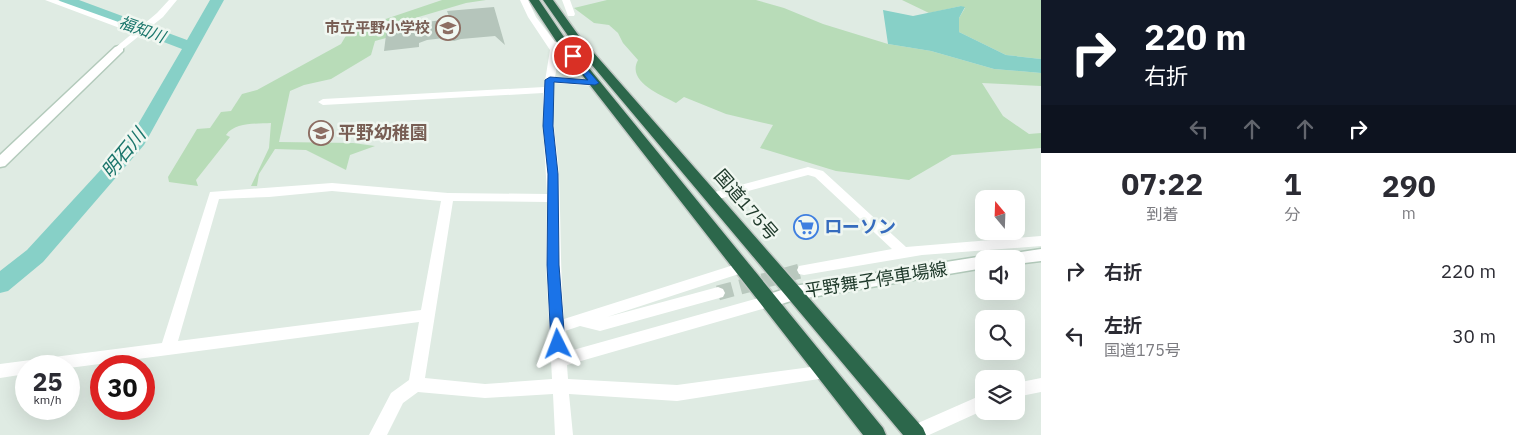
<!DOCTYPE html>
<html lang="ja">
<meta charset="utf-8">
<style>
body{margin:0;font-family:"IBM Plex Sans","Noto Sans JP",sans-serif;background:#f7f7f7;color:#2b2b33;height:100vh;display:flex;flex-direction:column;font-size:19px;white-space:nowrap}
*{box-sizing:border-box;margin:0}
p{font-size:16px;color:#7c7c81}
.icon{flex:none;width:28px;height:28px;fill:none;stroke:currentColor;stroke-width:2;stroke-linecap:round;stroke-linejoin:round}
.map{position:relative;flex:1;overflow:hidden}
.drawer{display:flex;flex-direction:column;background:#fff;width:475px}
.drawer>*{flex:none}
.hud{background:#111827;color:#fff;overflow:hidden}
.needle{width:32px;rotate:341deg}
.controls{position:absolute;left:975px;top:190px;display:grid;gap:10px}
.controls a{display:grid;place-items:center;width:50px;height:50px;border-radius:10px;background:#fff;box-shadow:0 5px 20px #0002;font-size:25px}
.speed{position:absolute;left:15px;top:355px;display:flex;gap:10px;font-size:25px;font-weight:700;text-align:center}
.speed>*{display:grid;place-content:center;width:65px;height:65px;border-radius:50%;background:#fff;box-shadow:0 5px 20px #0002;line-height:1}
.speed small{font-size:12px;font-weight:400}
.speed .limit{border:8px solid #d22;background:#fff;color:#111}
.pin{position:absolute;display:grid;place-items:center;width:42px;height:42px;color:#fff;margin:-21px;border:2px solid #fff;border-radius:50%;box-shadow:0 1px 5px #0007}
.me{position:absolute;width:55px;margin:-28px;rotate:357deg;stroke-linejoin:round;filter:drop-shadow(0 0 4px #0008)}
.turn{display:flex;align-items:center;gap:18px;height:105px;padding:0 20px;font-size:22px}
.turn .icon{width:65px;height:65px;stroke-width:2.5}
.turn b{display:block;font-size:35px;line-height:42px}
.lanes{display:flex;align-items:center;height:48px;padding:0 20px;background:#0003;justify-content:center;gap:25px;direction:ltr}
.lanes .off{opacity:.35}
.eta{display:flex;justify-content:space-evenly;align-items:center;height:85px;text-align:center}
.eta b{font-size:30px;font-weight:800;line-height:35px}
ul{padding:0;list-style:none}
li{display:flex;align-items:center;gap:15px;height:65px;padding:0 20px}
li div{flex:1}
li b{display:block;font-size:19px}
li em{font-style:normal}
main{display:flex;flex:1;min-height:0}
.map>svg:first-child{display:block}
.green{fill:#b8dcb8}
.water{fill:#87d0c7}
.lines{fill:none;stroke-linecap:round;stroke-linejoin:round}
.river{fill:#87d0c7;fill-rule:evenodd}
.building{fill:#b5c5bb}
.street-tunnel{stroke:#b9c8be;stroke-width:15;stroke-dasharray:15 8;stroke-linecap:butt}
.secondary-casing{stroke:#b3cabb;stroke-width:3}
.highway-casing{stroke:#c1c8c4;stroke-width:3}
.street{fill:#fff;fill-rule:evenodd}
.secondary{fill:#fff;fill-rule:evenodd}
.highway{fill:#2c674b;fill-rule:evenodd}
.route{fill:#1a73e8;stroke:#114b97}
.labels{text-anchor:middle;stroke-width:5;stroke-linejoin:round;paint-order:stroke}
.far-education-label{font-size:15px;font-weight:bold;fill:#785e54;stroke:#f0f7f1;text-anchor:end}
.far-water-label{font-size:16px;font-style:italic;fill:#1b766c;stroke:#f0f7f1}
.education-label{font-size:18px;font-weight:bold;fill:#785e54;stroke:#f0f7f1;text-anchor:start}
.street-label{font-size:18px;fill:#203b2c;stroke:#f0f7f1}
.shop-label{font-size:18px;font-weight:bold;fill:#366cbe;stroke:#f0f7f1;text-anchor:start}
.water-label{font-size:19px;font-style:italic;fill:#1b766c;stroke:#f0f7f1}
</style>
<main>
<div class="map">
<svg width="1041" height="435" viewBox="0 0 1041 435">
<rect width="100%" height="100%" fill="#dfebe3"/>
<path class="green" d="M442,0H486L466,3L388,26L386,38L375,41L371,55L331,79L304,85L290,91L279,142L353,143L375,146L350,155L346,170L306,150L275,149L259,174L257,186H251L269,148L271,123C257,124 235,122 226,135L230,137L196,180L198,186L169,182L168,177L197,129L210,128L221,112L231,111L242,94L257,90L341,44L347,34L359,28Z
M607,0H756L784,8L823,24L888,44L931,51L994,69L1041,73V86L982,83L1003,116L1029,134L1041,133V148L952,155L909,180L836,171L760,148L773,125L726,114L684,97L676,103C662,95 626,82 638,60L623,43L618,33L609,25L594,23L574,8Z
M902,0H1041V59L1006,55L959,32V18L965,8L961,6L929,13Z"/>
<path class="water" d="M961,6L965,7L959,18V32L1006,55L1041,59V73L994,69L931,51L888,44L883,10L913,16Z"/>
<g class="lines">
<path class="river" d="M59,0H79L187,40L210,0H224L144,145L43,262L8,291L0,293V271L27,250L130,138L182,49L61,3Z"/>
</g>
<path class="building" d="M494,7L505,45L495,36L461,39L454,41L444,38L427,40L419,43V47L384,51L387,27L450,19L447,11Z"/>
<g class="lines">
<path class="street-tunnel" d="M718,293L804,270"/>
<defs>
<path id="secondary" d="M119,46L123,47V51L5,166L0,167V155L115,47Z
M1041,249V261L1016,264V259H999L1001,255Z
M984,256L990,259H984V268L794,300L769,308L763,306L760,301L763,296L794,286Z"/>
<path id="highway" d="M529,0H539L566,40L883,428L886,435H863L558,44Z
M543,0H553L579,36L923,428L926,435H903L571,40Z"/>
</defs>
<use href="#secondary" class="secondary-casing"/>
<use href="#highway" class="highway-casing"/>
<path class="street" d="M45,0H57L138,29L157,13L169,0H177L163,17L119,52L116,51V47L133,33Z
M520,0H528L536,17L555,42L562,39L566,42L558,47L560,50L555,77L595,80L600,83L595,86L554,83C549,114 558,145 559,176C561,223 560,271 564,319L743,262L748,263L750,267L748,271L607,317L718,287L723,289L725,293L723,297L600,331L580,326L565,331L566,352L769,295L774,297L776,301L774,305L769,307L567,365L568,379L677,385L826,365L832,367L834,372L832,377L677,401L569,394L573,435H555L553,394L485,398L418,392L403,403L387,435H369L391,393L409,380L419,322L69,368V366H26V374L0,378V364L162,343L210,192L332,183L448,193L547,194L543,126V93L323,105L318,102L323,99L544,87L550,50L528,17ZM332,191L441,201L421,310L178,341L219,199L269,197ZM453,201L547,202L546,265L552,379L485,384L425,378Z
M562,0H570L575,14L574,16H568Z
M808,167L823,171L906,247L1041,236V246L922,255L804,275L799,274L797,270L799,266L892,249L815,177L808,175L711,201L705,197L707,194Z
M1041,378V392L1016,397V383Z
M984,394V410L929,435H907L909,427Z"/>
<use href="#secondary" class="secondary"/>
<use href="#highway" class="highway"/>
</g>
<path class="route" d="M573,53L599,83L595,85L554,82L553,126L558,174L559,265L565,344L563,348L558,350L553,348L551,344L547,265L548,174L543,126L545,80L550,77L588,80L569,56Z"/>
<defs>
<symbol id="school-ring" viewBox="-11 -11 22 22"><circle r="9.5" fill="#f0f7f1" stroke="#8d6e63" stroke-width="1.5"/><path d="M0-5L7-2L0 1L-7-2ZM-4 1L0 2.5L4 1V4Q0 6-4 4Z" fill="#8d6e63"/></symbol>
<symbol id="supermarket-ring" viewBox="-11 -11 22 22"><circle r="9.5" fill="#f0f7f1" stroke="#3f7fe0" stroke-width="1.5"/><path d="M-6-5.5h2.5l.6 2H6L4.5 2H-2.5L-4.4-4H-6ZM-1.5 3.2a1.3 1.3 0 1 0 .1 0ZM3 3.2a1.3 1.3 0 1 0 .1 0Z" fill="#3f7fe0"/></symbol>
</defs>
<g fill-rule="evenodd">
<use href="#school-ring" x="434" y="14" width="28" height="28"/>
<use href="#school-ring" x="307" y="119" width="28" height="28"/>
<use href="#supermarket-ring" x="792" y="213" width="28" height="28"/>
</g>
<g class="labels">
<g class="far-education-label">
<text x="430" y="33">市立平野小学校</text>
</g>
<g class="far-water-label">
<text transform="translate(142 29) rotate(20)" y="6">福知川</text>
</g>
<g class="education-label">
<text x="338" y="139">平野幼稚園</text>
</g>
<g class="street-label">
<text transform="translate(746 205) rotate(49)" y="6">国道175号</text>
<text transform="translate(876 280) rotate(-9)" y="6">平野舞子停車場線</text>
</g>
<g class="shop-label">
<text x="824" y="233">ローソン</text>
</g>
<g class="water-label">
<text transform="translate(123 153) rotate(-51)" y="7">明石川</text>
</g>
</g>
</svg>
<div class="controls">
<a><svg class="needle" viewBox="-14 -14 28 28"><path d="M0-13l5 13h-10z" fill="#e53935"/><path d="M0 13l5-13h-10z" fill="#7c7c81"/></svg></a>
<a><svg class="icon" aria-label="sound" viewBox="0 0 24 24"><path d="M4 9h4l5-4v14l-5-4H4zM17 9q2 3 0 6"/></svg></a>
<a><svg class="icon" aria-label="search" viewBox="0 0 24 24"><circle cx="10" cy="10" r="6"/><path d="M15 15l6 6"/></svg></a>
<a><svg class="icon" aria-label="layers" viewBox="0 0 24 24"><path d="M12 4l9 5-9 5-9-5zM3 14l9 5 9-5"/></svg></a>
</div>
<div class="speed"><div>25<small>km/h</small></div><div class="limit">30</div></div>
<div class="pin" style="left:573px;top:56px;background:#d93025"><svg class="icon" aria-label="arrive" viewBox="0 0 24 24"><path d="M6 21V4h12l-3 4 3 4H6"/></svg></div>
<svg class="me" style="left:558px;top:344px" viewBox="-20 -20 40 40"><path d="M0-17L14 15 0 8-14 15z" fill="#1a73e8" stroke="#fff" stroke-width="4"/></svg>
</div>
<section class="drawer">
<div class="hud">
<div class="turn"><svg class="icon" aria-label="right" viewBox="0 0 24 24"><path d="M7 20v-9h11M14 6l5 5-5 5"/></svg><div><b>220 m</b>右折</div></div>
<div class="lanes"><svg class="icon off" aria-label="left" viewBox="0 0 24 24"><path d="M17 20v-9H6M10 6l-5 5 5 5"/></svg><svg class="icon off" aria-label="ahead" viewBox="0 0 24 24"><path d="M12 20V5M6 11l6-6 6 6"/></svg><svg class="icon off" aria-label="ahead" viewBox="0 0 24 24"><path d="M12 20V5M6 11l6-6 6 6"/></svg><svg class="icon" aria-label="right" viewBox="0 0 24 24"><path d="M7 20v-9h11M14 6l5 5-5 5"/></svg></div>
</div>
<div class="eta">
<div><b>07:22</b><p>到着</p></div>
<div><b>1</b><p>分</p></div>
<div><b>290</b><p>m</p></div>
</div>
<ul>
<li><svg class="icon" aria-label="right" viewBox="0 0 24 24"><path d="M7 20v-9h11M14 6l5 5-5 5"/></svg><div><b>右折</b></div><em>220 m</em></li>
<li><svg class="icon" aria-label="left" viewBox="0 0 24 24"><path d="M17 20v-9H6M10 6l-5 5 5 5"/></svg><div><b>左折</b><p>国道175号</p></div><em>30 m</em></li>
</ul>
</section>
</main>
